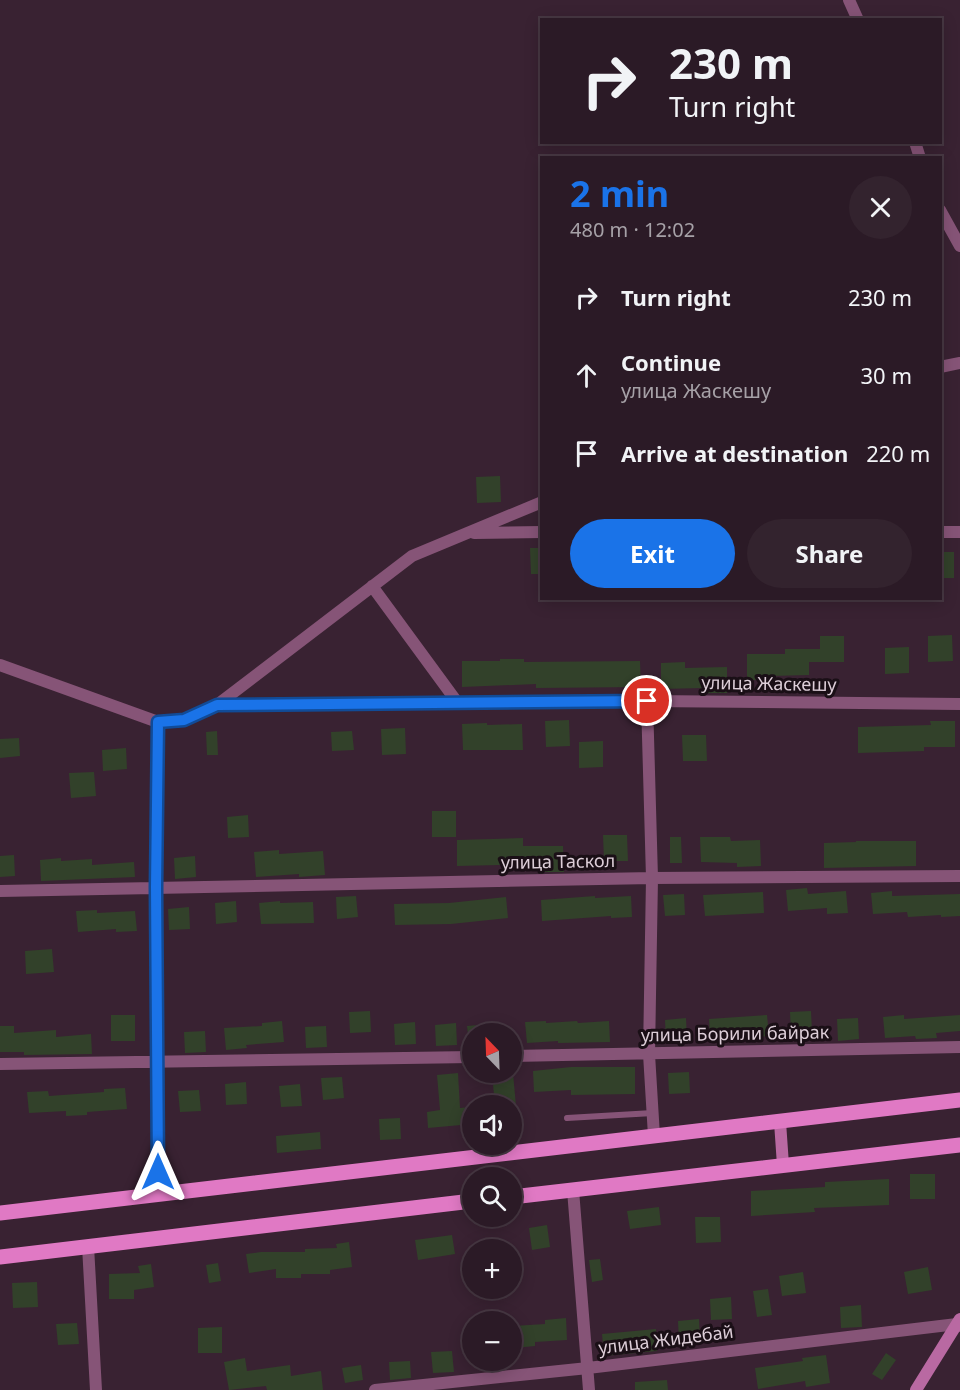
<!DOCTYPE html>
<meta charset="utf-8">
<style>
body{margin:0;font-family:"Noto Sans",sans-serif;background:#33232e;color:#f1f3f6;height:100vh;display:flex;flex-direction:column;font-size:22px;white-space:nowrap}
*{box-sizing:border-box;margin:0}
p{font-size:20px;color:#a6a1a7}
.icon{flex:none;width:33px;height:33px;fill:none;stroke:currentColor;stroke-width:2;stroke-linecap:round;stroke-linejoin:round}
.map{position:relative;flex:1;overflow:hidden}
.drawer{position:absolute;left:540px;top:156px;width:402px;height:444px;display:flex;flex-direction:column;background:#2b1a26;border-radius:0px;box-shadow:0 3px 15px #0003,0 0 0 2px #473843}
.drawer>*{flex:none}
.banner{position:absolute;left:540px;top:18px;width:402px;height:126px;border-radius:0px;box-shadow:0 3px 15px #0003,0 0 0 2px #473843;background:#2b1a26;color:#f1f3f6;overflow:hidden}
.needle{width:39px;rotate:337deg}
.buttons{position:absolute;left:462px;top:1023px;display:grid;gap:12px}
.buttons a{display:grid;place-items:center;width:60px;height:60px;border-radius:50%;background:#2b1a26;box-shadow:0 3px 15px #0003,0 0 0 2px #473843;font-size:30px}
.pin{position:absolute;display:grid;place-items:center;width:51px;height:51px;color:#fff;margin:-26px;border:3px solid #fff;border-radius:50%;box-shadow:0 2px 6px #0007}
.me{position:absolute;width:66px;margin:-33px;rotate:0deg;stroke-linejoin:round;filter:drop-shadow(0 0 4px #0008)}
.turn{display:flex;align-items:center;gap:21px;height:126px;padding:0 30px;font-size:27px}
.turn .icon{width:78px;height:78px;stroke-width:2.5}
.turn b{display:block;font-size:42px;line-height:51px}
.round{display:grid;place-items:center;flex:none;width:63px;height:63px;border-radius:32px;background:#33232e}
.summary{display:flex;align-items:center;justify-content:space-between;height:102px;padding:0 30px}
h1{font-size:36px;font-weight:700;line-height:45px;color:#1a73e8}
.action{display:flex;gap:12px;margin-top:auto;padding:12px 30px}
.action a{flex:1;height:69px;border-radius:36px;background:#1a73e8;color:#fff;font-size:24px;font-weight:700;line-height:69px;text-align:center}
.action a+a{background:#33232e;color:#f1f3f6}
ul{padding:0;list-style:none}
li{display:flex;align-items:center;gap:18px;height:78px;padding:0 30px}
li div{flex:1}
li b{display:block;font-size:22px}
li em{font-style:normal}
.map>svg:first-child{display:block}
.building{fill:#32412a}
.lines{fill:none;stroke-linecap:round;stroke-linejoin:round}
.lane{stroke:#865477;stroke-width:6}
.street{stroke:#865477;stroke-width:12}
.secondary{stroke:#b969a2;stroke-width:12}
.primary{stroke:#e079c4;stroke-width:15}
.route-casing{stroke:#114b97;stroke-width:15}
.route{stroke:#1a73e8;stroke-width:10}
.labels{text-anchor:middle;stroke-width:6;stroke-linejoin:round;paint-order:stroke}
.street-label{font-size:18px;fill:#ddced8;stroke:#1a0f16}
</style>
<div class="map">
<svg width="960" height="1390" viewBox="0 0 960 1390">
<rect width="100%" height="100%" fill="#392232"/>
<path class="building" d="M500,476L501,502L477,503L476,477Z
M530,548H542V574H531Z
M940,552H954V578H940Z
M952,635L953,661L928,662V636Z
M820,636H844V662H809V675L771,676V680H747V654H785V649H820Z
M909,647V673L885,674V648Z
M500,659H524V662L640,661L641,687L536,688V684L462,687V661H500Z
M685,662V668L727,667V693H703V688L661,689V663Z
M569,720L570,746L546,747L545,721Z
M930,721H955V747H924V751L858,753V727L931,725Z
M487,723V725L522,724L523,750H463L462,724Z
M405,728L406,754L382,755L381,729Z
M217,731L218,755H207L206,732Z
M352,731L354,750L332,751L331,732Z
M682,735H706L707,761H683Z
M19,738L20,756L0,758V739Z
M603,741V767L579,768V742Z
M126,748L127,769L103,771L102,750Z
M94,772L96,796L71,798L69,773Z
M432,811H456V837H432Z
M248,815L249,837L228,838L227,817Z
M603,835H627L628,861H604Z
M670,837H681L682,863H670Z
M700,837H730L731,841L760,840L761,866L737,867V863L701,862Z
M523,838V846H563L564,872H540V864L457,866V840Z
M856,841H916V866L824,868V843L856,842Z
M279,850V854L323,851L325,875L299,877V874L256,877L254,852Z
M14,855L15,876L0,877V856Z
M195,856L196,877L175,879L174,858Z
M61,858V861L92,859V865L134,862L135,877L41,881L40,860Z
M807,888L808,894L846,891L848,913L827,914V908L788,911L786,890Z
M892,891V896L960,894V916L941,917V915L908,917L907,912L873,914L871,893Z
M763,892L764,913L705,916L703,895Z
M684,894L685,915L665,916L663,895Z
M356,896L358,917L337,919L336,897Z
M595,896V898L631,896L632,917L611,918V916L542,921L541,900Z
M506,897L508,918L451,924L395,925L394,904L449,903Z
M236,901L237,922L216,924L215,903Z
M280,901V903L313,902L314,923L261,924L259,903Z
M189,907L190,929L169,930L168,909Z
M97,910V913L135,911L137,931L116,932V929L78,932L76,911Z
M52,949L54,972L26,974L25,951Z
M370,1011L371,1032L350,1033L349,1012Z
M811,1011L812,1032L791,1033L790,1012Z
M111,1015H135V1041H111Z
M767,1015L769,1036L710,1040L709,1019Z
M904,1015V1019L960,1015V1031L936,1033L937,1038L916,1039L915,1036L885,1038L883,1017Z
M686,1018L687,1040L666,1041L665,1020Z
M858,1018L859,1039L838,1041L837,1019Z
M282,1021L284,1042L246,1045L247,1048L226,1050L224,1028L262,1026V1023Z
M546,1021V1023L577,1021L578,1023L609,1021L610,1042L558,1043V1041L527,1043L525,1022Z
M415,1022L416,1044L395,1045L394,1024Z
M456,1023L457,1045L436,1046L435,1025Z
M501,1023L502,1034H468L467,1026Z
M0,1026H14V1033L56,1030V1037L91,1034L92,1054L24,1055V1052H0Z
M326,1026L327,1047L306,1048L305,1027Z
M205,1031L206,1052L185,1053L184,1032Z
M571,1067H635V1094L571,1095V1090L534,1092L533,1071Z
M689,1072L690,1093L669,1094L668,1073Z
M458,1073L460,1108L471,1107L472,1124L428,1128L427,1112L440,1110L437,1075Z
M513,1073L516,1106H497L496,1095H494L492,1074Z
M342,1077L344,1098L323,1100L321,1078Z
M246,1082L247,1104L226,1105L225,1084Z
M300,1084L302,1106L281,1107L279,1086Z
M125,1088L127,1109L87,1112V1115L66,1116V1111L29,1113L27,1092L48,1091L49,1096L104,1092V1089Z
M199,1090L201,1111L180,1112L178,1091Z
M400,1118L401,1139L380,1140L379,1119Z
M320,1132L321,1149L277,1153L276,1136Z
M910,1174H935V1199H910Z
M889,1179V1205L814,1208L815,1212L751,1216V1191L825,1187V1182Z
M659,1207L661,1225L630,1229L627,1211Z
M695,1217H720L721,1242L696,1243Z
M547,1225L550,1247L532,1250L529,1228Z
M452,1235L455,1254L418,1260L415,1240Z
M349,1242L352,1267L330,1270V1274H301V1278H276V1269L249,1273L246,1254L261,1252H305V1249L337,1248L336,1244Z
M600,1259L603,1280L592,1282L589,1260Z
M218,1263L221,1281L209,1283L206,1265Z
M151,1264L154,1287L134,1290V1299H109V1274L140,1273L138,1266Z
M928,1267L932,1290L908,1294L904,1272Z
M803,1272L806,1293L782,1296L779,1276Z
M37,1282L38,1307L13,1308L12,1283Z
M768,1289L772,1315L757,1317L753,1291Z
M731,1297L732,1319L711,1320L710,1299Z
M861,1305L862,1327L841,1328L840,1307Z
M566,1318L567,1340L535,1342V1346L514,1348L513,1326L545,1324V1320Z
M699,1319L700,1341L679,1342L678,1321Z
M77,1323L79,1344L58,1345L56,1324Z
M222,1327V1353H198V1328Z
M656,1329L657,1351L604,1356L602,1334Z
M452,1351L454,1372L433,1373L431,1352Z
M886,1353L896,1360L882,1380L872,1374Z
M826,1355L830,1383L806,1387L805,1381L758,1389L755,1368L803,1361L802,1358Z
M245,1358L247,1371L290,1365L291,1376L321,1371L323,1390H267L266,1386L229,1390L224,1362Z
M410,1361L411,1378L390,1380L389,1362Z
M361,1365L363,1380L345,1383L342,1368Z
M667,1380L668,1390H635V1382Z"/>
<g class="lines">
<path class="lane" d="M567,1118L653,1113"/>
<path class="street" d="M849,0L858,20
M915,142L920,158
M940,210L960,246
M940,367L960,363
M940,532H960
M474,533L542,532
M372,586L457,702
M0,665L158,722L185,720L217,705L412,556L542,502
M647,701L652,878L649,1054L654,1136
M217,705L647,701L960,704
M0,891L652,878L960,876
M512,1056L960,1047
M0,1064L472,1057
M573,1190L589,1390
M158,1194L156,887L158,722
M88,1246L96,1390
M375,1390L588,1368L957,1324L960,1326"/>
<path class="secondary" d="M780,1122L783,1165
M916,1390L960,1319"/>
<path class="primary" d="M512,1197L960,1145
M0,1213L960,1100
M0,1257L472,1201"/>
</g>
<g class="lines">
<defs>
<path id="route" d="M158,1172L156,887L158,722L184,720L217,705L647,701"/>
</defs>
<use href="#route" class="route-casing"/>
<use href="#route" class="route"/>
</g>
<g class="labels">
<g class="street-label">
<text transform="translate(769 684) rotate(1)" y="6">улица Жаскешу</text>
<text transform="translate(558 862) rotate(-1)" y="6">улица Таскол</text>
<text transform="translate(735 1034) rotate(-1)" y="6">улица Борили байрак</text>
<text transform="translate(666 1340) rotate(-7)" y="6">улица Жидебай</text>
</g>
</g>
</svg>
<div class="buttons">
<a><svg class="needle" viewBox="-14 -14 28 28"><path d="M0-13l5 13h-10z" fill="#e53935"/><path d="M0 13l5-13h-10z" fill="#a6a1a7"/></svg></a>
<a><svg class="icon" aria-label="sound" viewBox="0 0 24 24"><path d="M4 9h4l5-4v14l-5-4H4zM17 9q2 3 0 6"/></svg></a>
<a><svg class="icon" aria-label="search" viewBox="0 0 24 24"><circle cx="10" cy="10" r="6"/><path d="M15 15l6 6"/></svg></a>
<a>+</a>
<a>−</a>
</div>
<div class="pin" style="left:647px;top:701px;background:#d93025"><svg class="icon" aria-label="arrive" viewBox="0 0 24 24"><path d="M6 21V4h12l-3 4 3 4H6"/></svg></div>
<svg class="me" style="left:158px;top:1172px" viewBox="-20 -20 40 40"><path d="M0-17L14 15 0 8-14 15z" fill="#1a73e8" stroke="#fff" stroke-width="4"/></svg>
<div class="banner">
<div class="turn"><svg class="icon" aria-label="right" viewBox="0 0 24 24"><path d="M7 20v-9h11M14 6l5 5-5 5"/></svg><div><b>230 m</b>Turn right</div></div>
</div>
<section class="drawer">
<div class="summary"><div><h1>2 min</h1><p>480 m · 12:02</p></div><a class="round"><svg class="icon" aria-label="close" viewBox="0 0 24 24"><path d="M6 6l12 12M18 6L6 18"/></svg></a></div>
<ul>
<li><svg class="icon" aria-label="right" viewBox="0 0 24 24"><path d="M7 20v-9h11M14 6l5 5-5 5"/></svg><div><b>Turn right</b></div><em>230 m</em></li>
<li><svg class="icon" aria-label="ahead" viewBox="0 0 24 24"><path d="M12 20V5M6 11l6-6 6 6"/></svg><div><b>Continue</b><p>улица Жаскешу</p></div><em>30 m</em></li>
<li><svg class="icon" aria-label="arrive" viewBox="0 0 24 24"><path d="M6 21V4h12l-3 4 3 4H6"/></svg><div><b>Arrive at destination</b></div><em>220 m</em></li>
</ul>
<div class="action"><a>Exit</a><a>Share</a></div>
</section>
</div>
